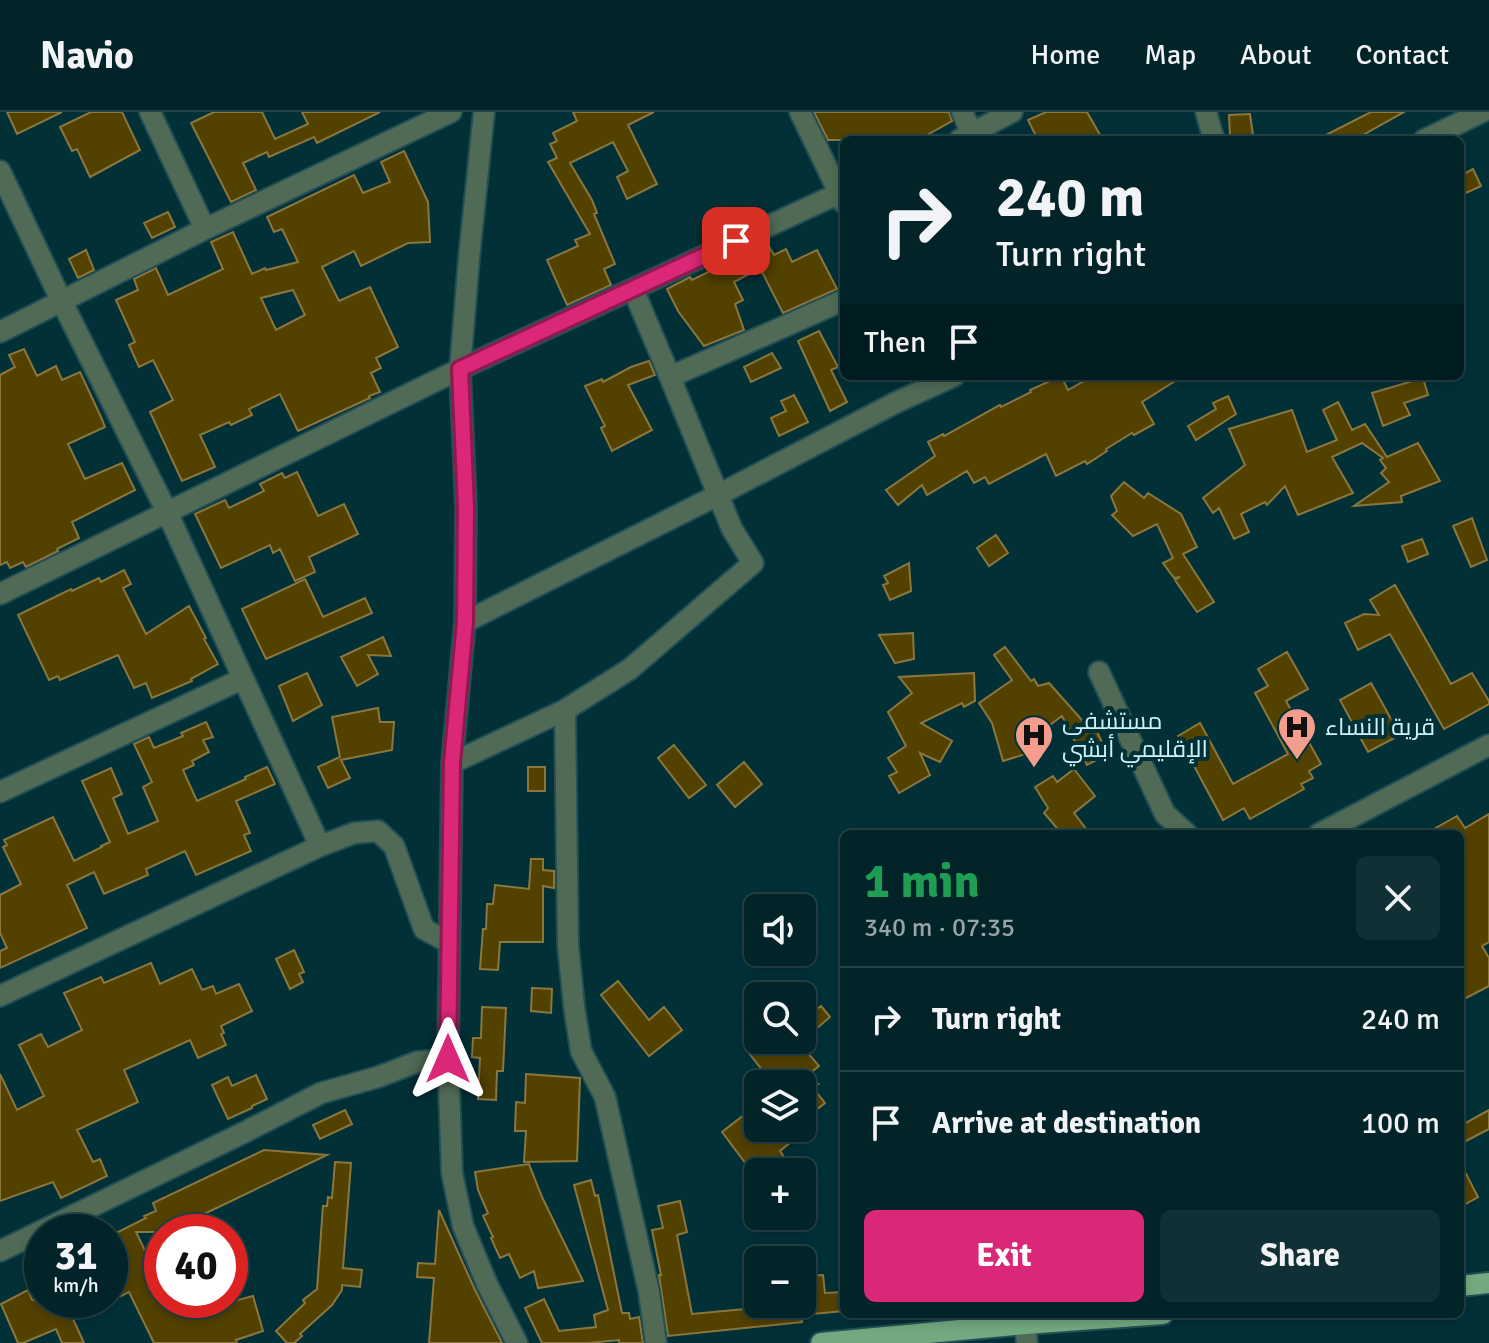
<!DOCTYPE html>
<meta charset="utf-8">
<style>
body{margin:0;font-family:Signika,Cairo,sans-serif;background:#103035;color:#f1f3f6;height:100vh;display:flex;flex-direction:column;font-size:30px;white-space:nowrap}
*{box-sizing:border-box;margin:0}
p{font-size:26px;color:#96a4a8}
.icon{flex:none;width:44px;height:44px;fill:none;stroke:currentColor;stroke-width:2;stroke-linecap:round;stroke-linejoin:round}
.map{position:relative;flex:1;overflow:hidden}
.details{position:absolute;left:840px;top:718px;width:624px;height:488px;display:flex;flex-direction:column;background:#022429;border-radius:12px;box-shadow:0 4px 12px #0003,0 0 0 2px #234146}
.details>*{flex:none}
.guide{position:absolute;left:840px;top:24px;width:624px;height:244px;border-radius:12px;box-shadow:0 4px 12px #0003,0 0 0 2px #234146;background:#022429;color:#f1f3f6;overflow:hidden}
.buttons{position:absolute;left:744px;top:782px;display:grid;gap:16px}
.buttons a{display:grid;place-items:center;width:72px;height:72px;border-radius:12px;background:#022429;box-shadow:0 4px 12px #0003,0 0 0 2px #234146;font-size:40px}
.speed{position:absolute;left:24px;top:1102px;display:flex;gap:16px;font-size:40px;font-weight:700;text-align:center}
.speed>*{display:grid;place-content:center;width:104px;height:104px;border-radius:50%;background:#022429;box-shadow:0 4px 12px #0003,0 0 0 2px #234146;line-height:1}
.speed small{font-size:20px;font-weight:400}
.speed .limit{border:12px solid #d22;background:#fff;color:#111}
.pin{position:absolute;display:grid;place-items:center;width:68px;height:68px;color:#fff;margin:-34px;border-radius:16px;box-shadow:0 4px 12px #0006}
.me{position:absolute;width:88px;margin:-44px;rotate:0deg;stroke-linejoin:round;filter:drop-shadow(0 0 6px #0008)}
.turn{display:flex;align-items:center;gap:28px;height:168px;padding:0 24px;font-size:36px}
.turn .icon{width:104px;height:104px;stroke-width:2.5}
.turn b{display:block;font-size:56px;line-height:68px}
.then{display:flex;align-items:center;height:76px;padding:0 24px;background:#0003;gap:16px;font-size:30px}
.round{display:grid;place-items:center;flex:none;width:84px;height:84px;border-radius:12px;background:#103035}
.overview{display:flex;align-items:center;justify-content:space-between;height:136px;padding:0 24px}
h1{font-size:48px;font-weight:700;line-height:60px;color:#1e9e55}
.button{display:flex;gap:16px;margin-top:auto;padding:16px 24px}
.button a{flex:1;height:92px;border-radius:12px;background:#db2777;color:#fff;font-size:32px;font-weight:700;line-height:92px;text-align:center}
.button a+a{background:#103035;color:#f1f3f6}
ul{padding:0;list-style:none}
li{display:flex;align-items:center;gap:24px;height:104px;padding:0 24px;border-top:2px solid #234146}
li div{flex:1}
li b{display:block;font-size:30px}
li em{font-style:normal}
header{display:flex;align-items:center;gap:48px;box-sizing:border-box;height:112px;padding:0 40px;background:#022429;border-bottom:2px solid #234146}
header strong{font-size:38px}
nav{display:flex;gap:44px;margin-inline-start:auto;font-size:28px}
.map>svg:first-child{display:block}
.building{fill:#534100;stroke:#8a773e;stroke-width:2;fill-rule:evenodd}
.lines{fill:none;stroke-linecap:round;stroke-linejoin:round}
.minor-casing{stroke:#224f56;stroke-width:24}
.major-casing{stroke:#224f56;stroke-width:24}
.minor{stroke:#506a56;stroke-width:20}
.major{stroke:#73a980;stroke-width:20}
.route-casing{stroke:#8e194d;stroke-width:20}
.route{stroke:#db2777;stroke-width:14}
.labels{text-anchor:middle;stroke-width:8;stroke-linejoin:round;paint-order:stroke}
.poi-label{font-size:24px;fill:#cdf2fa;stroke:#023037;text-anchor:start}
</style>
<header>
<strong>Navio</strong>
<nav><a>Home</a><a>Map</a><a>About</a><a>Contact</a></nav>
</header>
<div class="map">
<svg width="1489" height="1231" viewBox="0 0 1489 1231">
<rect width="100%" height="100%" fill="#023037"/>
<path class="building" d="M7,0H62L17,22Z
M91,0H122L140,38L90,65L77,37L72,39L60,15Z
M214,0H262L275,27L308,12L302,0H380L317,31L314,25L269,45L267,40L243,51L256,78L231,90L191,11Z
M573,0H654L628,13L657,72L627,87L617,65L628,59L613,30L570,51L592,88L597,101L594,102L615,152L604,157L611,173L567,193L547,148L578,134L575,128L590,122L548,50L557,46L550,32L557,29L553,21L577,9Z
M814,0H949L952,9L918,28H828Z
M1046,0H1087L1103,28H1038L1028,8Z
M1371,0H1404L1354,28H1316Z
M1250,2L1253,23L1230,24L1229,3Z
M404,39L428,90L430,130L408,131L361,154L354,139L322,155L339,189L370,175L398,235L376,246L381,256L371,261L380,280L369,284L370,286L298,319L280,282L249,297L252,303L231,313L229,310L200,323L215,355L182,369L150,300L173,288L153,248L139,255L129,233L135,230L116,188L138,178L134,167L156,156L168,183L223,157L211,130L233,120L252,162L265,156L266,158L298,150L282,117L274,120L267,105L354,63L363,81L390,70L381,50ZM293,178L305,203L276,218L261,186Z
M1473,57L1481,74L1466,81L1460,69V64Z
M168,100L175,115L152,126L144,111Z
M767,131L774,143L786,137L792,150L817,138L837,177L783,201L760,156L734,170L743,188L735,192L744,218L704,234L678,199L667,177L690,165L692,168L725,152Z
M86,138L94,158L78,166L69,147Z
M819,219L838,255L831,258L847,290L830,299L798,229Z
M24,237L37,264L56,254L62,268L80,260L101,305L105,315L68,332L85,367L122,351L135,378L72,410L79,426L57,437L58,439L26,455L23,450L10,456L7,450L0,453V263L15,255L9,243Z
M772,241L781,256L751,270L744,255Z
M649,249L655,263L628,273L652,318L612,339L601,316L605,314L585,274L602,267L603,270L631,255Z
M1061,264L1068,278L1093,264H1183L1142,290L1154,312L1134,323L1132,321L1106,337L1107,339L1087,352L1085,349L1056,364L1046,342L989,372L985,365L974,371L967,359L927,383L922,373L898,393L886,378L935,344L928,330L943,322L944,324L1000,293L1001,295L1031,280L1030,278Z
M1423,266L1428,283L1404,291L1410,303L1383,314L1372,281Z
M794,283L808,310L779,324L771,306L786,299L781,289Z
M1228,284L1236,302L1196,328L1188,314L1216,297L1213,291Z
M1338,290L1352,318L1365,312L1387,345L1418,331L1440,369L1401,384L1402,390L1354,394L1389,370L1381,361L1386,356L1380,348L1383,346L1362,331L1332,345L1353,381L1298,403L1285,374L1267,393L1265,390L1241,402L1249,420L1234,427L1219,396L1213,401L1203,386L1245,353L1229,317L1292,298L1307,340L1337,328L1323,298Z
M297,360L318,404L344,392L358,422L309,445L315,460L295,469L280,437L273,441L270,433L221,456L195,402L225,388L229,396L264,379L260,372L282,361L285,366Z
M1124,370L1144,386L1148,381L1181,402L1197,435L1183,442L1214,490L1197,500L1175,468L1180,465L1174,466L1163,451L1173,446L1157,412L1133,424L1112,403L1117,399L1111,384Z
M1472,406L1487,448L1471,455L1453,414Z
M996,423L1008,441L989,454L977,436Z
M1422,427L1428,442L1408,450L1402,434Z
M909,451L911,479L890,488L883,473L888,471L884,464Z
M124,458L131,472L123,476L146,522L189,494L206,526L204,527L218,552L191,567L192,569L152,586L146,571L134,576L118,543L60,568L58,564L49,568L18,503L71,477L72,479L99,466L101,470Z
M305,467L323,505L365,486L372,501L266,547L242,497Z
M1395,473L1451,572L1472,561L1489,589V592L1444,617L1390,522L1358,538L1345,511L1364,502L1379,503L1370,488Z
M913,521L914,547L895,551L879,523Z
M383,525L391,544L368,543L378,562L357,574L341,545Z
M1005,535L1031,569L1034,567L1038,574L1049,571L1088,615L1093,612L1108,642L1087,653L1062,604L1035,624L1039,638L1003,649L992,611L979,591L1012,568L994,543Z
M1287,540L1308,577L1286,589L1321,652L1309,659L1313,666L1301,672L1304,677L1250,707L1244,696L1223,708L1178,624L1200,611L1233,672L1288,642L1255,581L1268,574L1258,557Z
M307,561L322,593L293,609L279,574Z
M974,561L975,589L964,595L962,591L921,611L952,629L940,650L920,641L930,663L899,681L889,664L897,660L888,646L906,634L888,600L912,581L899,565Z
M1371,571L1400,623L1368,640L1340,588Z
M378,596L380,610H394L392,638L341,648L350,666L328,676L318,655L340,645L332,605Z
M206,610L213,625L203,628L209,640L192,649L194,653L183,658L197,689L246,667L245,665L267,655L275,672L236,689L250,721L244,723L251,739L196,763L185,739L146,757L148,763L104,782L94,760L67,773L87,816L0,856V839L7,836L0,821V783L21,772L3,735L7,733L4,728L53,705L74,749L102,735L101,734L110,730L82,669L111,656L122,682L113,686L128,722L158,709L143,675L152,670L134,632L149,625L154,636L183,624L181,621Z
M674,633L706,673L689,686L658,646Z
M744,650L762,672L735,695L717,673Z
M528,655H545V679H528Z
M1074,657L1095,684L1074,701L1090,722H1062L1044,701L1048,696L1035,675L1053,664L1057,670Z
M1489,702V830L1482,834L1489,846V874L1460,889V722H1425L1457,704L1465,716Z
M531,747H543V758L554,759V776L543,774V830H500L498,858L480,857L483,817H486L487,792H493L495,773L529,777Z
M294,838L304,860L299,862L303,870L290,877L276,847Z
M151,851L160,872L192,857L202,878L213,874L216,882L239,872L252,899L221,914L224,921L221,922L226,933L198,946L190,928L124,958L138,990L77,1018L93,1050L100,1047L107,1064L61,1086L53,1070L0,1089V962L17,998L44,984L19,933L41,922L48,935L82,918L64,881L101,865L104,871Z
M618,869L649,908L664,895L682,918L649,944L601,883Z
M532,876L552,877L551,901L531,899Z
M821,894L830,905L802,929V909Z
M482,895L506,896L503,959H497L496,988L478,987L480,946L472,945L473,926H481Z
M764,928H797L819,954L809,962L818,972H810L825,991L802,1009V972H788L782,965L773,972L748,940Z
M526,962L580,966L577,1049L524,1050L526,1019H515L516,990L525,991Z
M256,963L267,987L252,994V996L228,1007L212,973L228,965L232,974Z
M758,992V1016H808L780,1039L784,1045L765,1059L758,1050L749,1056L722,1020Z
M345,998L352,1012L320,1027L313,1013Z
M1489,998V1017L1460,1032V1014Z
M264,1038L327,1043L181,1113L185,1120H136L162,1174V1188H217L219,1193L253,1184L263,1219L236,1228L237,1231H154L129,1180L73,1207L84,1231H62L56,1217L23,1231H18L1,1192L28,1178L32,1188H110V1124L146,1106L144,1104L156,1099L153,1091Z
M335,1050L351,1051L343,1156L362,1158L360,1175L342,1173V1178L332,1193L300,1222L302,1224L294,1231H287L276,1219L305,1191L303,1188L317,1177L323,1094H327L328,1085L332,1086Z
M1460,1050L1478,1085L1460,1095Z
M529,1052L542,1085L583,1169L538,1176L534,1159L520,1166L509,1142L500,1146L491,1126L493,1125L483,1104L488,1101L478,1078L475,1060Z
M591,1068L595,1084L598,1083L622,1201H629L630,1207L639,1205L643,1231H619V1228L588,1231H542L525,1196L544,1187L559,1219L596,1215L594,1203L608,1198L574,1073Z
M680,1089L687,1120L677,1123L692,1202L800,1192L802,1210L668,1224L659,1163H661L652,1118L663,1116L658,1094Z
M439,1098L475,1178L502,1231H429L434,1166L417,1165L418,1151L435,1152Z
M823,1163L825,1181L844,1180V1199L802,1203V1164Z"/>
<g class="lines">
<defs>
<path id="minor" d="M150,0L205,117
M484,0L469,146L460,257L466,395L465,510L452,651L448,947L452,1061L463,1114L487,1172L517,1231
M800,0L844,91
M962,0L975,28
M1206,0L1214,28
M959,28L1012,0
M1424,28L1482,0
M0,59L62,190L167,400L320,734
M633,177L670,265
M0,220L205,117L451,0
M0,482L460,257L844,79
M465,510L718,383L895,291L954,264
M1099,560L1165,702L1187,722
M565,598L568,833L574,894L581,939L605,985L649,1180L656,1231
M452,651L565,598L630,557L753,451L732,417L670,265L844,188
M0,680L242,567
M1319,722L1489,633
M0,884L320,734L354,721L378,719L394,734L424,817L448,830
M0,1139L245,1020L321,981L378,965L417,950L448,947
M1025,1212L1027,1231"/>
<path id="major" d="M1460,1174L1489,1171
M821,1231L1025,1212L1163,1202"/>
</defs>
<use href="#minor" class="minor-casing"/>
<use href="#major" class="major-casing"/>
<use href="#minor" class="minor"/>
<use href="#major" class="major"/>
</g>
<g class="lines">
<defs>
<path id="route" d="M448,947L452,651L465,510L466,395L460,257L736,129"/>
</defs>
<use href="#route" class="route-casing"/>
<use href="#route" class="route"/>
</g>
<defs>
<symbol id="hospital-pin" viewBox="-11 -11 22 30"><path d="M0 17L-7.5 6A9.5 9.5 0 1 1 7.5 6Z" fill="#f49d8d" stroke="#023037"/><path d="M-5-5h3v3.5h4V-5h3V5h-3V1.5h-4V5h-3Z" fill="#111"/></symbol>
</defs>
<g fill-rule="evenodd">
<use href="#hospital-pin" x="1275" y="593" width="44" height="60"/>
<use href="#hospital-pin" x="1012" y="601" width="44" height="60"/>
</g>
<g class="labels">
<g class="poi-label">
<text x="1062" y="617">مستشفى<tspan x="1062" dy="28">الإقليمي أبشي</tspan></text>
<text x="1325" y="623">قرية النساء</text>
</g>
</g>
</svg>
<div class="buttons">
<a><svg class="icon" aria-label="sound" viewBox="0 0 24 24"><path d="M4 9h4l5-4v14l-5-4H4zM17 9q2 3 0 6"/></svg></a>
<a><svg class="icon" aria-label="search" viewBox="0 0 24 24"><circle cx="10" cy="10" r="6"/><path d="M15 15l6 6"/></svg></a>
<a><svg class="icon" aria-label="layers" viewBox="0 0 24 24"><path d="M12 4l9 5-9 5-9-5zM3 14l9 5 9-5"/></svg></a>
<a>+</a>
<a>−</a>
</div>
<div class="speed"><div>31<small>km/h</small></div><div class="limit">40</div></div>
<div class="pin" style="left:736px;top:129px;background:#d93025"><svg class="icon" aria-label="arrive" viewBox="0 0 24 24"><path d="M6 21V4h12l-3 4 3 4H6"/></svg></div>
<svg class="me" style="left:448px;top:947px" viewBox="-20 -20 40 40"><path d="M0-17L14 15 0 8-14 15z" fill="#db2777" stroke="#fff" stroke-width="4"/></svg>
<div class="guide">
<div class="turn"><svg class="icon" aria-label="right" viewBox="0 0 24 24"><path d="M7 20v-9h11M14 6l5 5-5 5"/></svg><div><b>240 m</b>Turn right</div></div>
<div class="then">Then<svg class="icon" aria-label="arrive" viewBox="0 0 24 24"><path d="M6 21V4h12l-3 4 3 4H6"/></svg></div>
</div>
<section class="details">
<div class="overview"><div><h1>1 min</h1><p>340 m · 07:35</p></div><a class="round"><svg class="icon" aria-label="close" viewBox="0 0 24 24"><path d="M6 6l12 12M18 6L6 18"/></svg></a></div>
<ul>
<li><svg class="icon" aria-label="right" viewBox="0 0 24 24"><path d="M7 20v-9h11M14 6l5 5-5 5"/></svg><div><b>Turn right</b></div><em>240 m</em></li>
<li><svg class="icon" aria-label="arrive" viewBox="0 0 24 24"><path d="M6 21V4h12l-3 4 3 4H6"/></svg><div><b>Arrive at destination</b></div><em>100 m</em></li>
</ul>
<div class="button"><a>Exit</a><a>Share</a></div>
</section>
</div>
